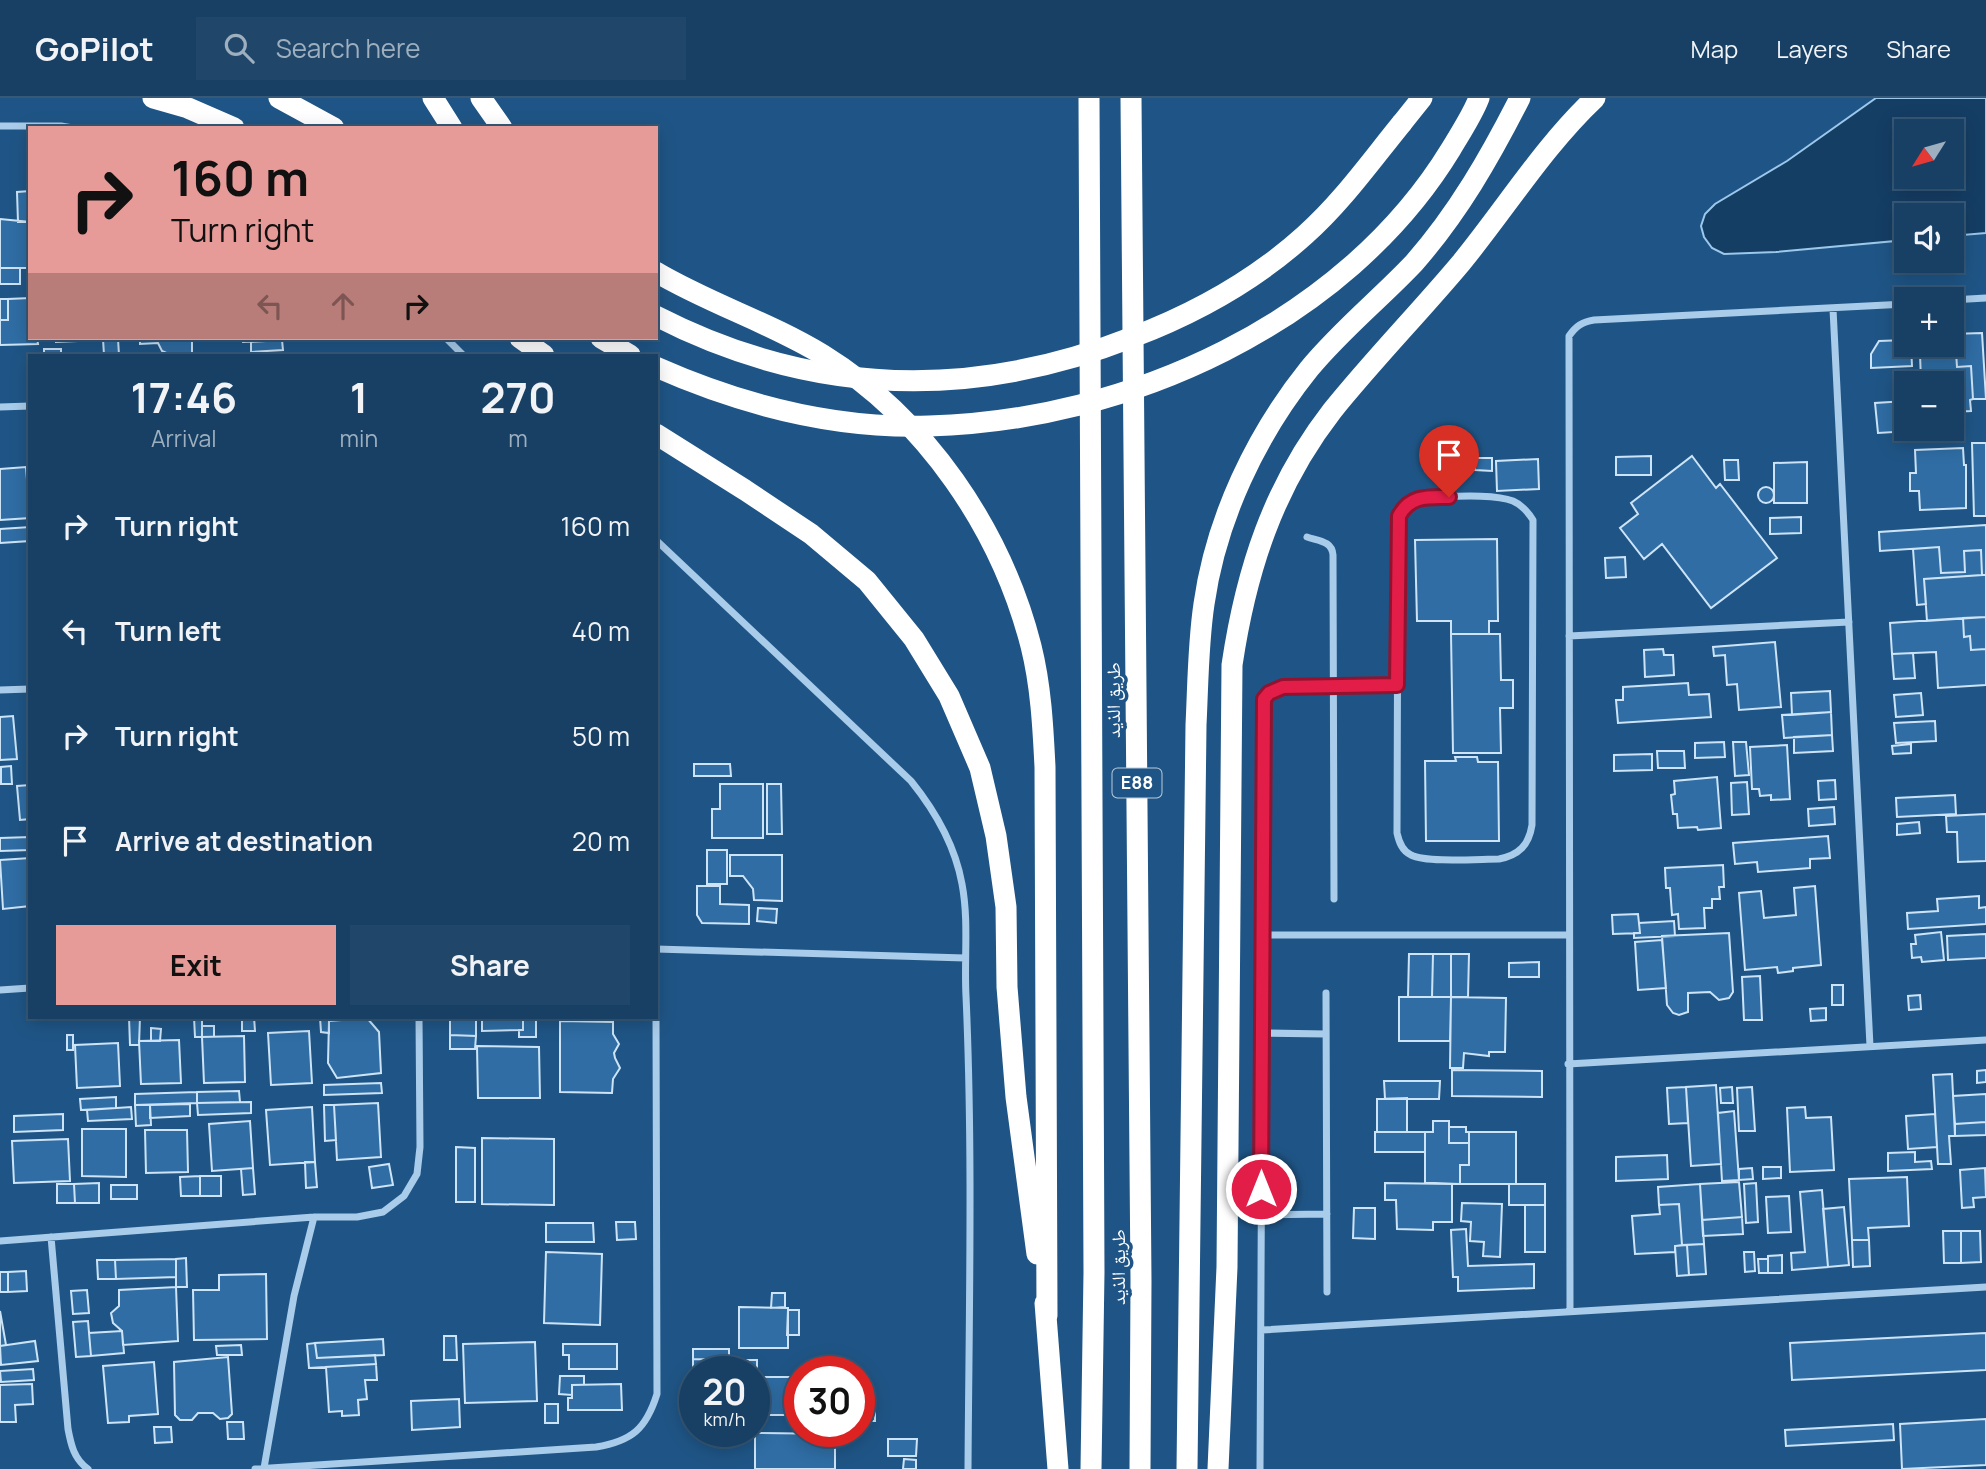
<!DOCTYPE html>
<meta charset="utf-8">
<style>
body{margin:0;font-family:Manrope,"Noto Naskh Arabic",sans-serif;background:#20476a;color:#f1f3f6;height:100vh;display:flex;flex-direction:column;font-size:26px;white-space:nowrap}
*{box-sizing:border-box;margin:0}
p{font-size:23px;color:#9eafbf}
.icon{flex:none;width:38px;height:38px;fill:none;stroke:currentColor;stroke-width:2;stroke-linecap:round;stroke-linejoin:round}
.map{position:relative;flex:1;overflow:hidden}
.details{position:absolute;left:28px;top:256px;width:630px;height:665px;display:flex;flex-direction:column;background:#174064;border-radius:0px;box-shadow:0 4px 18px #0003,0 0 0 2px #365978}
.details>*{flex:none}
.hud{position:absolute;left:28px;top:28px;width:630px;height:214px;border-radius:0px;box-shadow:0 4px 18px #0003,0 0 0 2px #365978;background:#e69b98;color:#111;overflow:hidden}
.needle{width:46px;rotate:233deg}
.tools{position:absolute;left:1894px;top:21px;display:grid;gap:14px}
.tools a{display:grid;place-items:center;width:70px;height:70px;border-radius:0px;background:#174064;box-shadow:0 4px 18px #0003,0 0 0 2px #365978;font-size:35px}
.speed{position:absolute;left:679px;top:1258px;display:flex;gap:14px;font-size:35px;font-weight:700;text-align:center}
.speed>*{display:grid;place-content:center;width:91px;height:91px;border-radius:50%;background:#174064;box-shadow:0 4px 18px #0003,0 0 0 2px #365978;line-height:1}
.speed small{font-size:18px;font-weight:400}
.speed .limit{border:10px solid #d22;background:#fff;color:#111}
.pin{position:absolute;display:grid;place-items:center;width:60px;height:60px;color:#fff;margin:-72px -30px;border-radius:50% 50% 50% 0;rotate:-45deg;box-shadow:0 0 7px #0007}
.pin .icon{rotate:45deg}
.me{position:absolute;width:77px;margin:-38px;rotate:0deg;stroke-linejoin:round;filter:drop-shadow(0 0 5px #0008)}
.turn{display:flex;align-items:center;gap:24px;height:147px;padding:0 28px;font-size:32px}
.turn .icon{width:91px;height:91px;stroke-width:2.5}
.turn b{display:block;font-size:49px;line-height:60px}
.lanes{display:flex;align-items:center;height:66px;padding:0 28px;background:#0003;justify-content:center;gap:35px;direction:ltr}
.lanes .off{opacity:.35}
.eta{display:flex;justify-content:space-evenly;align-items:center;height:119px;text-align:center}
.eta b{font-size:42px;font-weight:700;line-height:49px}
.primary-button{display:flex;gap:14px;margin-top:auto;padding:14px 28px}
.primary-button a{flex:1;height:80px;border-radius:0px;background:#e69b98;color:#111;font-size:28px;font-weight:700;line-height:80px;text-align:center}
.primary-button a+a{background:#20476a;color:#f1f3f6}
ul{padding:0;list-style:none}
li{display:flex;align-items:center;gap:21px;height:105px;padding:0 28px}
li div{flex:1}
li b{display:block;font-size:26px}
li em{font-style:normal}
header{display:flex;align-items:center;gap:42px;box-sizing:border-box;height:98px;padding:0 35px;background:#174064;border-bottom:2px solid #365978}
header strong{font-size:33px}
nav{display:flex;gap:38px;margin-inline-start:auto;font-size:24px}
.search{width:490px;height:63px;background:#20476a;display:flex;align-items:center;gap:18px;box-sizing:border-box;padding:0 24px;border-radius:0px;color:#9eafbf;font-size:26px}
.map>svg:first-child{display:block}
.water{fill:#153e65;stroke:#9cc8eb;stroke-width:2;fill-rule:evenodd}
.building{fill:#2f6da4;stroke:#cde4f7;stroke-width:2}
.lines{fill:none;stroke-linecap:round;stroke-linejoin:round}
.minor{stroke:#a9ccea;stroke-width:7}
.motorway{stroke:#fff;stroke-width:21}
.motorway-bridge{stroke:#fff;stroke-width:21}
.route-casing{stroke:#92132f;stroke-width:18}
.route{stroke:#e11d48;stroke-width:12}
.labels{text-anchor:middle;stroke-width:7;stroke-linejoin:round;paint-order:stroke}
.shield{fill:#1f5586;stroke:#bcccdb;stroke-width:2}
.shield-label{font-size:18px;font-weight:bold;fill:#fff}
.street-label{font-size:19px;fill:#fff;stroke:#1f5586}
</style>
<header>
<strong>GoPilot</strong>
<div class="search"><svg class="icon" aria-label="search" viewBox="0 0 24 24"><circle cx="10" cy="10" r="6"/><path d="M15 15l6 6"/></svg>Search here</div>
<nav><a>Map</a><a>Layers</a><a>Share</a></nav>
</header>
<div class="map">
<svg width="1986" height="1371" viewBox="0 0 1986 1371">
<rect width="100%" height="100%" fill="#1f5586"/>
<path class="water" d="M1876,0H1986V135L1951,138V117H1906V142L1776,154L1724,156L1712,150L1704,139L1701,128L1705,116L1715,106L1787,63ZM1906,33H1951V79H1906Z"/>
<path class="building" d="M30,93V124H18L17,94Z
M0,121L30,124V170H0Z
M0,170H20V186H0Z
M30,200V240H37L38,246L0,247V222H8V201Z
M0,201H8V222H0Z
M1982,235L1986,301H1973L1971,268L1957,269L1956,254H1943V247H1951V236Z
M56,240H77V243L56,244Z
M140,240H192V257H171L162,253L158,245L140,246Z
M242,240H291V241L243,244Z
M103,241H118L119,257H104Z
M282,242L283,252L251,254V244Z
M1906,242V247H1911L1912,268L1871,270V256L1879,243Z
M44,251H61V257H44Z
M1956,254L1957,269L1971,268L1973,301L1970,302L1971,313L1951,314V285H1910L1921,283L1920,256Z
M1906,303V331H1944L1878,335L1875,305Z
M1972,345H1986V418H1974Z
M1963,350L1964,367H1966V410L1920,412L1919,393H1910V375H1916L1915,352Z
M1651,358V377H1616V359Z
M1692,358L1716,390L1720,386L1777,460L1711,510L1662,446L1644,461L1620,430L1638,416L1631,405Z
M1475,360H1492V373L1475,372Z
M1538,361L1539,391L1497,393L1496,363Z
M1724,362H1738L1739,382H1725Z
M1807,364V405H1774V365Z
M26,369L30,420L0,422V371Z
M1758 397a8 8 0 1 1 16 0a8 8 0 1 1-16 0Z
M1801,419V435L1770,436V420Z
M1986,427V477H1982L1981,452L1964,453L1965,474L1941,475L1939,449L1880,453L1879,434Z
M30,429V443L0,445V431Z
M1497,441L1498,523H1489V536H1451V523H1417L1415,442Z
M1939,449L1941,475L1965,474L1964,453L1981,452L1982,477L1924,481L1926,506L1917,507L1913,451Z
M1625,459L1626,479L1606,480L1605,460Z
M1982,477H1986V519L1927,523L1924,481Z
M1986,519V551L1971,552L1970,538L1964,539L1963,520Z
M1963,520L1964,539L1970,538L1971,552L1986,551V587L1938,590L1936,554L1892,556L1890,525Z
M1451,536H1500L1501,582H1513V610H1500L1501,655H1453Z
M1775,544L1781,609L1739,612L1737,586L1727,587L1725,557L1714,558L1713,549Z
M1663,551L1664,557H1673L1674,577L1645,579L1644,552Z
M1913,555L1915,580L1894,581L1892,556Z
M1688,585L1689,597L1709,596L1711,619L1618,625L1616,602H1623V589Z
M1830,593L1831,614L1792,617L1791,595Z
M1921,595L1923,617L1896,619L1894,597Z
M1831,614L1832,637L1784,640L1782,617Z
M13,618L17,661L0,662V619Z
M1935,623L1936,643L1896,645L1894,625Z
M1832,637L1833,653L1794,655V639Z
M1724,644L1725,659L1695,660V645Z
M1733,644H1746L1749,677L1735,678Z
M1911,646V655L1893,656L1892,648Z
M1787,647L1790,701L1771,702V697L1760,698L1759,691H1752L1750,649Z
M1657,653H1684L1685,670H1658Z
M1652,656V672L1614,673V657Z
M1455,659H1477L1478,664H1498L1499,743H1426L1425,663H1456Z
M694,666H730L731,678H694Z
M11,668L12,686H1V669Z
M1717,679L1721,730L1698,732L1697,729L1678,730L1677,716H1673L1671,697L1675,696L1674,683Z
M1835,682L1836,701L1819,702L1818,683Z
M1747,684L1749,716L1732,717L1731,685Z
M720,686H763V740H712V711H720Z
M767,686H781L782,736H767Z
M30,687V721L20,722L17,688Z
M1955,697L1956,716L1897,719L1896,700Z
M1834,709L1835,726L1809,728L1808,711Z
M1986,716V763L1958,764L1957,734H1947L1946,718Z
M1919,724L1920,735L1897,737V726Z
M1828,738L1830,760L1810,761V770L1758,774L1757,764L1735,766L1733,745Z
M30,739V752L0,753V740Z
M707,752H727V786H707Z
M730,757H782V803L754,802L753,791L743,778H730Z
M30,760V808L3,811L0,762Z
M1723,767L1724,789H1719L1720,801H1712V810H1704L1705,830L1679,831L1678,816L1672,817L1670,790H1666L1665,770Z
M697,788H720V806L749,807V826L702,825L697,817Z
M1815,788L1821,867L1793,870V873L1778,875L1777,869L1745,872L1739,795L1761,793L1764,820L1796,817L1794,790Z
M1979,798V810L1986,809V826L1908,831L1907,815L1938,813L1937,801Z
M758,810L777,811L776,825L757,823Z
M1638,816L1640,835L1613,836L1612,817Z
M1674,823L1675,838L1634,840V835H1640L1639,825Z
M1941,834L1944,862L1922,864L1921,859L1912,860L1911,846H1916L1915,837Z
M1729,835L1733,894L1729,900L1719,902L1710,894L1688,895V914L1679,917L1673,915L1667,907L1662,838Z
M1986,836V860L1948,862L1947,838Z
M1662,842L1666,890L1638,892L1635,844Z
M1409,856H1433L1432,899H1408Z
M1433,856H1451V899H1432Z
M1451,856H1469L1468,899H1451Z
M1539,864V879H1509V865Z
M1760,878L1762,922H1744L1742,879Z
M1832,887H1843V907H1832Z
M1920,897L1921,911L1909,912L1908,898Z
M1399,899H1451L1450,943H1399Z
M1451,899L1506,900L1505,954H1489V958L1464,955L1463,970H1450Z
M1826,910V922L1811,923L1810,911Z
M129,919H140L139,947H130Z
M194,919H202V939H195Z
M242,919H254L255,933H242Z
M320,919H336V923H329V935L321,934Z
M482,919H523V932L482,933Z
M523,919H536V939H519V932H523Z
M367,920L379,934L381,975L337,980L328,965L329,923Z
M450,922H476V938L450,937Z
M560,923L613,924V936L619,946L614,955L615,960L620,970L613,981L612,995L560,994Z
M202,928H214V939H202Z
M151,930L161,931L160,943H151Z
M309,933L312,985L271,987L268,935Z
M67,937H73V952H67Z
M450,937L476,938L475,951H450Z
M244,938L245,984L204,985L202,939Z
M179,942L181,985L141,986L139,943Z
M118,945L120,988L77,990L75,947Z
M477,948L539,949L540,1000H478Z
M1452,972L1542,973V999L1452,998Z
M1986,972V984L1977,985V973Z
M1952,976L1955,1038H1949L1951,1066H1938L1933,977Z
M1384,983H1440L1439,1001H1385Z
M381,985L382,995L324,997V987Z
M1716,987L1721,1066L1691,1068L1686,989Z
M1686,989L1688,1025L1669,1026L1667,990Z
M1732,989L1733,1005H1721L1720,990Z
M1752,989L1755,1033H1739L1737,990Z
M239,993L240,1004L197,1005V994Z
M197,994V1005L135,1007V996Z
M1986,996V1024L1955,1026L1953,998Z
M116,999V1010L81,1012L80,1001Z
M1407,1000V1034H1377V1001Z
M251,1004V1015L198,1017L197,1005Z
M378,1005L381,1059L337,1062L334,1007Z
M190,1006V1018L150,1020V1007Z
M135,1007H150L151,1027L136,1028Z
M324,1007H334L336,1042L325,1043Z
M131,1009L132,1021L88,1023L87,1012Z
M312,1009L315,1064L270,1067L266,1012Z
M1805,1009L1806,1020L1831,1019L1834,1072L1790,1074L1787,1010Z
M1734,1013L1739,1082L1722,1083L1718,1015Z
M63,1016V1032L14,1034V1018Z
M1935,1016L1937,1049L1908,1051L1906,1018Z
M250,1023L253,1070L212,1073L209,1026Z
M1433,1023H1449V1045H1469V1067H1460V1086L1425,1085V1034H1433Z
M1986,1024V1037L1955,1038V1026Z
M1449,1029H1466V1034H1469V1045H1449Z
M82,1031H126V1079L82,1078Z
M145,1032H187L188,1074L146,1075Z
M1375,1034H1425V1054H1375Z
M1469,1034H1516V1086H1460V1067H1469Z
M482,1040L554,1041V1107L482,1106Z
M68,1041L70,1083L14,1085L12,1043Z
M456,1049L475,1050V1104H456Z
M1915,1054V1064L1931,1063L1932,1071L1888,1073V1055Z
M1667,1057L1668,1081L1616,1083V1059Z
M305,1064H315L317,1089L306,1090Z
M389,1066L393,1087L372,1090L369,1069Z
M1763,1069H1781V1080L1763,1081Z
M253,1070L255,1096L243,1097L241,1071Z
M1752,1070L1753,1081L1739,1082V1071Z
M1985,1070L1986,1099L1973,1100L1974,1109L1962,1110L1960,1072Z
M200,1078H221V1098H200Z
M200,1078V1098H181L180,1079Z
M1907,1079L1909,1128L1868,1130L1869,1142H1852L1849,1081Z
M1739,1084L1742,1119L1702,1122L1700,1086Z
M99,1085V1105H75L74,1086Z
M1385,1085L1452,1086V1124H1433V1132L1397,1131L1396,1102H1385Z
M1756,1085L1758,1124L1746,1125L1744,1086Z
M57,1086H74L75,1105H57Z
M1509,1086H1545V1107H1509Z
M1700,1086L1704,1146L1682,1147L1679,1106L1659,1107L1658,1089Z
M111,1087H137V1101H111Z
M1822,1092L1828,1169L1792,1172L1791,1155L1805,1154L1800,1094Z
M1789,1098L1791,1134L1768,1135L1766,1099Z
M1462,1105L1502,1106L1500,1159L1483,1158L1484,1144L1470,1143L1471,1124L1461,1123Z
M1679,1106L1682,1147L1675,1148V1154L1635,1156L1632,1118L1660,1116L1659,1107Z
M1525,1107H1545V1154H1525Z
M1844,1109L1849,1167L1828,1169L1823,1111Z
M1354,1110H1375V1141L1353,1140Z
M1742,1119L1743,1136L1703,1138L1702,1122Z
M616,1124H635L636,1141L617,1142Z
M546,1125H593L594,1144H546Z
M1466,1131L1468,1168L1534,1166V1190L1458,1193V1179H1453L1451,1132Z
M1943,1133H1961V1165H1944Z
M1961,1133H1980L1981,1164L1961,1165Z
M1852,1142H1869L1870,1168L1853,1169Z
M1704,1146L1706,1176L1689,1177L1687,1147Z
M1687,1147L1689,1177L1677,1178L1675,1148Z
M546,1154L602,1156L600,1227L544,1225Z
M1744,1154H1754L1755,1173L1745,1174Z
M1782,1157V1175H1768V1158Z
M186,1160L187,1189H176V1161Z
M176,1161V1179L116,1181L115,1162Z
M1758,1161H1768V1175H1759Z
M97,1162H115L116,1181H98Z
M26,1173L27,1193L8,1194V1174Z
M0,1174H8V1194H0Z
M266,1176L267,1241L194,1242L193,1192H219V1177Z
M176,1189L178,1243L123,1247L122,1233L113,1225L111,1215L119,1208V1192Z
M87,1192L89,1215L73,1216L71,1193Z
M772,1195H785V1209L771,1210Z
M739,1209L788,1210V1250H739Z
M788,1212H799V1237H787Z
M0,1213L6,1247L0,1248Z
M88,1223L91,1258L76,1259L73,1224Z
M122,1233L124,1255L91,1258L89,1235Z
M1986,1235V1272L1792,1282L1790,1245Z
M444,1238H456L457,1262H444Z
M383,1241L384,1257L317,1260L315,1245Z
M35,1243L38,1263L1,1267L0,1248Z
M535,1244L537,1303L465,1305L463,1246Z
M315,1245L317,1260L375,1257L376,1266L309,1270L307,1246Z
M563,1246H617V1271H569V1257H563Z
M241,1247L242,1257H217L216,1248Z
M693,1251H729V1262L693,1261Z
M228,1259L232,1316L228,1320L220,1321L213,1315H198L192,1322H180L175,1317L174,1264Z
M693,1261L729,1262V1270H693Z
M729,1262H757V1271L729,1270Z
M154,1264L158,1316L129,1318V1324L108,1325L103,1268Z
M376,1266L377,1282H365L367,1301L358,1302L359,1317L342,1318V1313L329,1314L326,1269Z
M33,1271L34,1282L1,1284L0,1273Z
M560,1278H584V1287H572V1297L559,1296Z
M754,1279H800V1317H754Z
M32,1286L33,1306L15,1307L16,1324H0V1287Z
M621,1286L622,1312H568V1300H572V1287Z
M459,1301L460,1329L412,1332L411,1303Z
M545,1306H558V1325H545Z
M875,1308V1323H859V1309Z
M1986,1321V1367L1902,1371L1900,1326Z
M227,1324H243L244,1341H228Z
M1893,1326L1894,1342L1786,1348L1785,1332Z
M154,1329H171L172,1344L155,1345Z
M755,1335L835,1336V1371H755Z
M888,1341H917L916,1358H888Z
M904,1361L916,1362V1371H903Z"/>
<g class="lines">
<path class="minor" d="M0,28H61L73,30
M1951,202L1986,200
M1833,211L1870,948
M446,240L463,257
M0,309L30,308
M1423,399C1446,399 1493,395 1513,403C1522,407 1528,414 1533,422L1532,727C1529,747 1519,757 1499,761C1479,761 1427,765 1411,757C1402,753 1399,744 1397,735L1398,429L1404,409Z
M1307,439C1319,443 1332,443 1333,457L1334,801
M656,442L911,683C936,714 955,747 962,786C969,823 964,861 966,898C973,1055 969,1214 968,1371
M1569,538L1849,524
M0,592L30,591
M656,610V751
M1263,837H1569
M656,851L965,860
M0,892L30,890
M1326,895L1327,1194
M1262,935L1326,936
M1568,966L1986,942
M1261,1117L1327,1116
M51,1139L68,1331C71,1347 74,1361 88,1371
M0,1143L314,1119H357L383,1114L404,1098L417,1076L420,1049L419,919
M1570,1213L1569,238C1576,228 1582,224 1594,222L1906,206
M1262,1232L1986,1189
M264,1370L294,1198L314,1119
M255,1371L596,1349C632,1343 646,1331 657,1296L656,919
M1260,1371L1264,601L1269,595L1283,589L1397,587"/>
<path class="motorway" d="M153,0L188,10L234,30
M279,0L334,30
M433,0L452,30
M481,0L502,30
M1089,0L1094,1174L1091,1371
M1131,0L1141,1183L1140,1371
M1402,25L1422,0
M656,174C710,206 769,224 823,257C926,321 1001,431 1031,548C1041,588 1043,629 1045,669L1047,1218
M520,240L544,257
M601,240L630,257
M656,336L745,392L811,436L867,483L914,541L949,598L980,670L996,738L1006,809L1007,889L1016,999L1037,1156
M1045,1205L1058,1371
M1187,1371L1196,627C1198,587 1198,546 1204,506C1216,421 1256,337 1309,271C1341,232 1380,201 1414,165C1458,115 1490,59 1520,0
M1218,1371L1227,1169L1232,567C1246,473 1273,389 1332,313C1373,262 1419,215 1461,165C1506,110 1544,48 1595,0"/>
<path class="motorway-bridge" d="M656,218C812,298 970,303 1133,239C1196,215 1254,183 1305,137C1342,104 1371,63 1402,25
M656,269C742,307 834,331 929,328C1127,323 1345,225 1451,51C1461,34 1472,18 1479,0"/>
</g>
<g class="lines">
<defs>
<path id="route" d="M1261,1091L1264,601L1269,595L1283,589L1397,587L1399,418C1410,397 1428,399 1449,399"/>
</defs>
<use href="#route" class="route-casing"/>
<use href="#route" class="route"/>
</g>
<g class="labels">
<rect class="shield" x="1112.5" y="670.5" width="49" height="29" rx="5"/>
<g class="shield-label">
<text x="1137" y="691">E88</text>
</g>
<g class="street-label">
<text transform="translate(1113 602) rotate(-90)" y="7">طريق الذيد</text>
<text transform="translate(1118 1169) rotate(-90)" y="7">طريق الذيد</text>
</g>
</g>
</svg>
<div class="tools">
<a><svg class="needle" viewBox="-14 -14 28 28"><path d="M0-13l5 13h-10z" fill="#e53935"/><path d="M0 13l5-13h-10z" fill="#9eafbf"/></svg></a>
<a><svg class="icon" aria-label="sound" viewBox="0 0 24 24"><path d="M4 9h4l5-4v14l-5-4H4zM17 9q2 3 0 6"/></svg></a>
<a>+</a>
<a>−</a>
</div>
<div class="speed"><div>20<small>km/h</small></div><div class="limit">30</div></div>
<div class="pin" style="left:1449px;top:399px;background:#d93025"><svg class="icon" aria-label="arrive" viewBox="0 0 24 24"><path d="M6 21V4h12l-3 4 3 4H6"/></svg></div>
<svg class="me" style="left:1261px;top:1091px" viewBox="-20 -20 40 40"><circle r="17" fill="#e11d48" stroke="#fff" stroke-width="3"/><path d="M0-11L8 9 0 5-8 9z" fill="#fff"/></svg>
<div class="hud">
<div class="turn"><svg class="icon" aria-label="right" viewBox="0 0 24 24"><path d="M7 20v-9h11M14 6l5 5-5 5"/></svg><div><b>160 m</b>Turn right</div></div>
<div class="lanes"><svg class="icon off" aria-label="left" viewBox="0 0 24 24"><path d="M17 20v-9H6M10 6l-5 5 5 5"/></svg><svg class="icon off" aria-label="ahead" viewBox="0 0 24 24"><path d="M12 20V5M6 11l6-6 6 6"/></svg><svg class="icon" aria-label="right" viewBox="0 0 24 24"><path d="M7 20v-9h11M14 6l5 5-5 5"/></svg></div>
</div>
<section class="details">
<div class="eta">
<div><b>17:46</b><p>Arrival</p></div>
<div><b>1</b><p>min</p></div>
<div><b>270</b><p>m</p></div>
</div>
<ul>
<li><svg class="icon" aria-label="right" viewBox="0 0 24 24"><path d="M7 20v-9h11M14 6l5 5-5 5"/></svg><div><b>Turn right</b></div><em>160 m</em></li>
<li><svg class="icon" aria-label="left" viewBox="0 0 24 24"><path d="M17 20v-9H6M10 6l-5 5 5 5"/></svg><div><b>Turn left</b></div><em>40 m</em></li>
<li><svg class="icon" aria-label="right" viewBox="0 0 24 24"><path d="M7 20v-9h11M14 6l5 5-5 5"/></svg><div><b>Turn right</b></div><em>50 m</em></li>
<li><svg class="icon" aria-label="arrive" viewBox="0 0 24 24"><path d="M6 21V4h12l-3 4 3 4H6"/></svg><div><b>Arrive at destination</b></div><em>20 m</em></li>
</ul>
<div class="primary-button"><a>Exit</a><a>Share</a></div>
</section>
</div>
